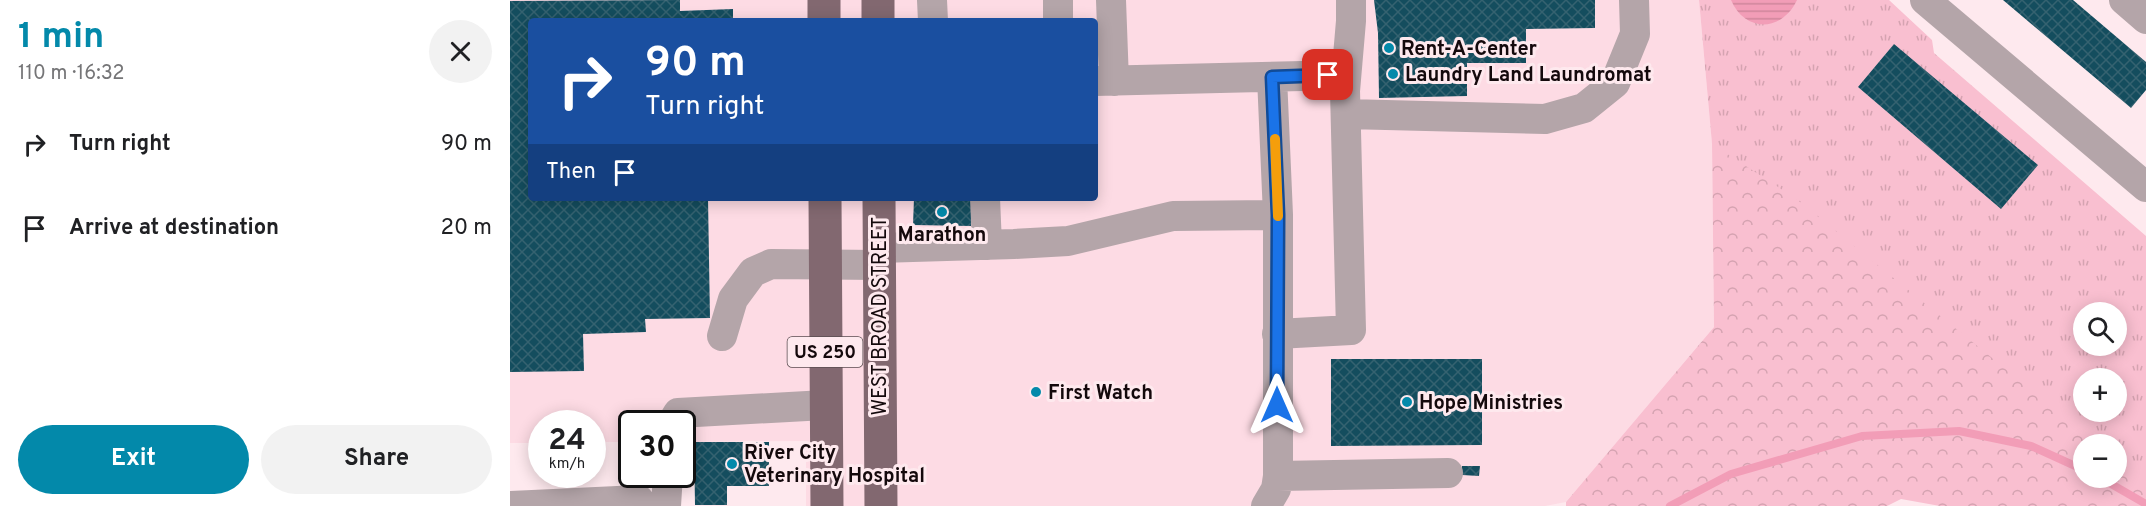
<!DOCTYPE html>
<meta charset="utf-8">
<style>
body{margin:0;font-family:Overpass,sans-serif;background:#f2f2f2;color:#202124;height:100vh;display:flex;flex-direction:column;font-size:22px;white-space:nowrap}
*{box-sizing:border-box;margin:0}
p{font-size:20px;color:#757577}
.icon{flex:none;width:33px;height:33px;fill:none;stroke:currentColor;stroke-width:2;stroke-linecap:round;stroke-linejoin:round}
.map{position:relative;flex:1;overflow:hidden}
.side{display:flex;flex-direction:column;background:#fff;width:510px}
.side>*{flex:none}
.banner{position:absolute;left:18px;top:18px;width:570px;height:183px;border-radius:6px;box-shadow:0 3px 15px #0003;background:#1a4fa0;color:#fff;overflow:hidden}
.buttons{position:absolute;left:1563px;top:302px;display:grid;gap:12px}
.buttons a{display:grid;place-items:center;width:54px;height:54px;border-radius:50%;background:#fff;box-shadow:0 3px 15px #0003;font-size:30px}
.speed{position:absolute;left:18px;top:410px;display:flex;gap:12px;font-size:30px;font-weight:700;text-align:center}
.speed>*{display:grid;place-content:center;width:78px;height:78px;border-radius:50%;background:#fff;box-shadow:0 3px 15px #0003;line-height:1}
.speed small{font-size:15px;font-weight:400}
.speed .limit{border:3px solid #111;border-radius:9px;background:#fff;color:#111}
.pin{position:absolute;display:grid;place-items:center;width:51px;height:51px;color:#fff;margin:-26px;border-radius:12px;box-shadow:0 3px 9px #0006}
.me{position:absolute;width:66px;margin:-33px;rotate:0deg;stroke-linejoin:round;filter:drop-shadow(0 0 4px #0008)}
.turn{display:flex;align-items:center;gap:21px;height:126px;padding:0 18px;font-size:27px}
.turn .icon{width:78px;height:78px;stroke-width:2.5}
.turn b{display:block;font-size:42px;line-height:51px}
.then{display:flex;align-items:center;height:57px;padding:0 18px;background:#0003;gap:12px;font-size:22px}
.round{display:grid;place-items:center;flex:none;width:63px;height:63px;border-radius:32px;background:#f2f2f2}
.head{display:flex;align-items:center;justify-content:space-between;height:102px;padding:0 18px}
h1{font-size:36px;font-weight:700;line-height:45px;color:#0389aa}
.primary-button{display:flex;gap:12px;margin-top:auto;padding:12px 18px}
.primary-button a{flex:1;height:69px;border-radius:36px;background:#0389aa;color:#fff;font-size:24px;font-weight:700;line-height:69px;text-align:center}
.primary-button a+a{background:#f2f2f2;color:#202124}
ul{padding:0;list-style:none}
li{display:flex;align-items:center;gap:18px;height:84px;padding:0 18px}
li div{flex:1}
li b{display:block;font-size:22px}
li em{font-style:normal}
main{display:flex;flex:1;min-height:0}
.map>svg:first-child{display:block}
.built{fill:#fddbe4;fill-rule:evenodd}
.forest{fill:url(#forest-crowns);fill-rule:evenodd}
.park{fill:url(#park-tufts);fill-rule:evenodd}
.water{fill:url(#water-rules)}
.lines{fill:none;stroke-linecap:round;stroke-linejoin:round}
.stream{stroke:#f29db7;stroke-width:8}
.building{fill:url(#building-cross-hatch)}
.minor{stroke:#b4a5a9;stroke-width:30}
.major{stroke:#826870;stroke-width:33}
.route-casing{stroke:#114b97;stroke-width:15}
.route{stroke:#1a73e8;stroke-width:10}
.slow{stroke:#f59e0b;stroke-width:10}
.poi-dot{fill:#0389aa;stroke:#fee9ee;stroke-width:2}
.labels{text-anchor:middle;stroke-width:6;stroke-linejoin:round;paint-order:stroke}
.shield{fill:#fee9ee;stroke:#5a4c50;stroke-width:1.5}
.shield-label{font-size:18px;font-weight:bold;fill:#14090c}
.poi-label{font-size:20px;font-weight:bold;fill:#14090c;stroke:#fee9ee;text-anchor:start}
.street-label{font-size:20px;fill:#14090c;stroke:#fee9ee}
</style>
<main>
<section class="side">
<div class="head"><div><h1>1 min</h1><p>110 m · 16:32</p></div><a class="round"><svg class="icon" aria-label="close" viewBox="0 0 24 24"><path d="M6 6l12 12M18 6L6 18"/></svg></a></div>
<ul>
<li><svg class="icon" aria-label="right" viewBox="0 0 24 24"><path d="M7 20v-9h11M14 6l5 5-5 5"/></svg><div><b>Turn right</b></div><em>90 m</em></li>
<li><svg class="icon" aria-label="arrive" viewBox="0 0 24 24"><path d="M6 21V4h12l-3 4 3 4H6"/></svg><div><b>Arrive at destination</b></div><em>20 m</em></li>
</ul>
<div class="primary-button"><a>Exit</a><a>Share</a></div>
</section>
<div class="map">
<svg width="1636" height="506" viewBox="0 0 1636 506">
<defs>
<pattern id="forest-crowns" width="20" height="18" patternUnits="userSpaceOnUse" patternTransform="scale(1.5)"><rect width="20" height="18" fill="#f9bfd0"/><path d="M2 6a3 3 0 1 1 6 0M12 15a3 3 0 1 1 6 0" fill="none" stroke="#d5a3b1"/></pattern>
<pattern id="park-tufts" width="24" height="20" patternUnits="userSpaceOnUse" patternTransform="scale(1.5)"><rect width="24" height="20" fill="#f9bfd0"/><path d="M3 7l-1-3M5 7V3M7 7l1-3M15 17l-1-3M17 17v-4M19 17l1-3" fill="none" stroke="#d5a3b1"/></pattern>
<pattern id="water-rules" width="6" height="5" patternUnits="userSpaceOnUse" patternTransform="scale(1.5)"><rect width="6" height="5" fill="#f29db7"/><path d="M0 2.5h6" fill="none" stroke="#cf869c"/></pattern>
<pattern id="building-cross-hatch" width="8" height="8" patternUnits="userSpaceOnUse" patternTransform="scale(1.5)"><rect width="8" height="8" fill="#144d5e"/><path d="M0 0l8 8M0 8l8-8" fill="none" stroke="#356270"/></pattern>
</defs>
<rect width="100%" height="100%" fill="#fee9ee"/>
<path class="built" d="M0,0H1189L1202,144L1204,327L1056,502L1035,506H296V441L173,442L172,423H122L121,442H83L82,423H32L31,443H0ZM21,21H585V198H21Z"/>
<path class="forest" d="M1202,144L1250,147L1574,312V345H1606L1636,349V506H1430L1391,499L1377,506H1056V502L1204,327ZM1574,378H1606V411H1574ZM1574,444H1606V477H1574Z"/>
<path class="park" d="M1189,0H1379L1422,40L1424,53L1636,236V482L1607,459L1606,444H1588L1285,198L1202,144ZM1574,312H1606V345H1574ZM1574,378H1606V411H1574Z"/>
<path class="water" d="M1221,0H1287C1272,32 1235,33 1221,0Z"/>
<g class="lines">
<path class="stream" d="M1589,477L1636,504
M1160,506L1221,474L1352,436L1449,431L1521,446L1574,470"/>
</g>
<path class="building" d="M170,0V11L223,9V21H21V198H198L200,318L135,319L136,332L73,334L74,371L0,372V1Z
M864,0H1085V28L1016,29V63H957V96L869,98L868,33Z
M1493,0H1563L1636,62V90L1621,108Z
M1384,44L1528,165L1491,209L1348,87Z
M404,198H461V226L403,225Z
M821,359H972V445L821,446Z
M184,442H259V486H217V505H185Z
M952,466H970L969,476L952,475Z"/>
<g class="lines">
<path class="minor" d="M422,0L423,21
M548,0V21
M601,0L604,81
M1415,0L1636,187
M1614,0L1636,19
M585,81L836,75
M836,114L1035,119L1074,108L1105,83L1125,34L1124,0
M475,198L477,245
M369,248L504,244L558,241L663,216L768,215
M767,334L841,330L835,91L841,21V0
M212,336L223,299L243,272L261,264L369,265
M162,423L168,413L315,405
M768,476L938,473
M1,506L129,500L130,506
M156,506L158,474
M756,506L766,489L768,476V215L762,77"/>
<path class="major" d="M314,0V21
M368,0V21
M315,198L317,506
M369,198L371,506"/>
</g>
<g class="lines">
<defs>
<path id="route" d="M767,405L768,215L762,77L818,75"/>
</defs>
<use href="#route" class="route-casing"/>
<use href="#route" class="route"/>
<path class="slow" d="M765,139L768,216"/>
</g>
<g class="poi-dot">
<circle cx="879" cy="48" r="6"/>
<circle cx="883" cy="74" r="6"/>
<circle cx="432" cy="212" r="6"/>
<circle cx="526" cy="392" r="6"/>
<circle cx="897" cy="402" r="6"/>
<circle cx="222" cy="464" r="6"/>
</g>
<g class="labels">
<rect class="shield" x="277.5" y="337" width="75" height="30" rx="4.5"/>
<g class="shield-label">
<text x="315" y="358">US 250</text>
</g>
<g class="poi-label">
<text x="891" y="55">Rent-A-Center</text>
<text x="895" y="81">Laundry Land Laundromat</text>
<text x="432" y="241" text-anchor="middle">Marathon</text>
<text x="538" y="399">First Watch</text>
<text x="909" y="409">Hope Ministries</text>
<text x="234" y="459">River City<tspan x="234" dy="23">Veterinary Hospital</tspan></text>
</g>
<g class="street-label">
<text transform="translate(369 316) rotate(-90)" y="7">WEST BROAD STREET</text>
</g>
</g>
</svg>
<div class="buttons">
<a><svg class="icon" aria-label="search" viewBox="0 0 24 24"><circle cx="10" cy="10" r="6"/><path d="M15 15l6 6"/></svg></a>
<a>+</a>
<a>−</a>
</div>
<div class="speed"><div>24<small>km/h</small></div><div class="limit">30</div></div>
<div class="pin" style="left:818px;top:75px;background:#d93025"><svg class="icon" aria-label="arrive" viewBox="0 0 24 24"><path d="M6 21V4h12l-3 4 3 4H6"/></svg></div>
<svg class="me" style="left:767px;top:405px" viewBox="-20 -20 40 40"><path d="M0-17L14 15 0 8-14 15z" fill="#1a73e8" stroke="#fff" stroke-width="4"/></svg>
<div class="banner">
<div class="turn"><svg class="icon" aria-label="right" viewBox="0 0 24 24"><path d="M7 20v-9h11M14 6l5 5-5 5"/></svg><div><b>90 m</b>Turn right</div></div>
<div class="then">Then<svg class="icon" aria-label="arrive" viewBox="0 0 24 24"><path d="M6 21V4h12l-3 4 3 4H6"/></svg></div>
</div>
</div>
</main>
